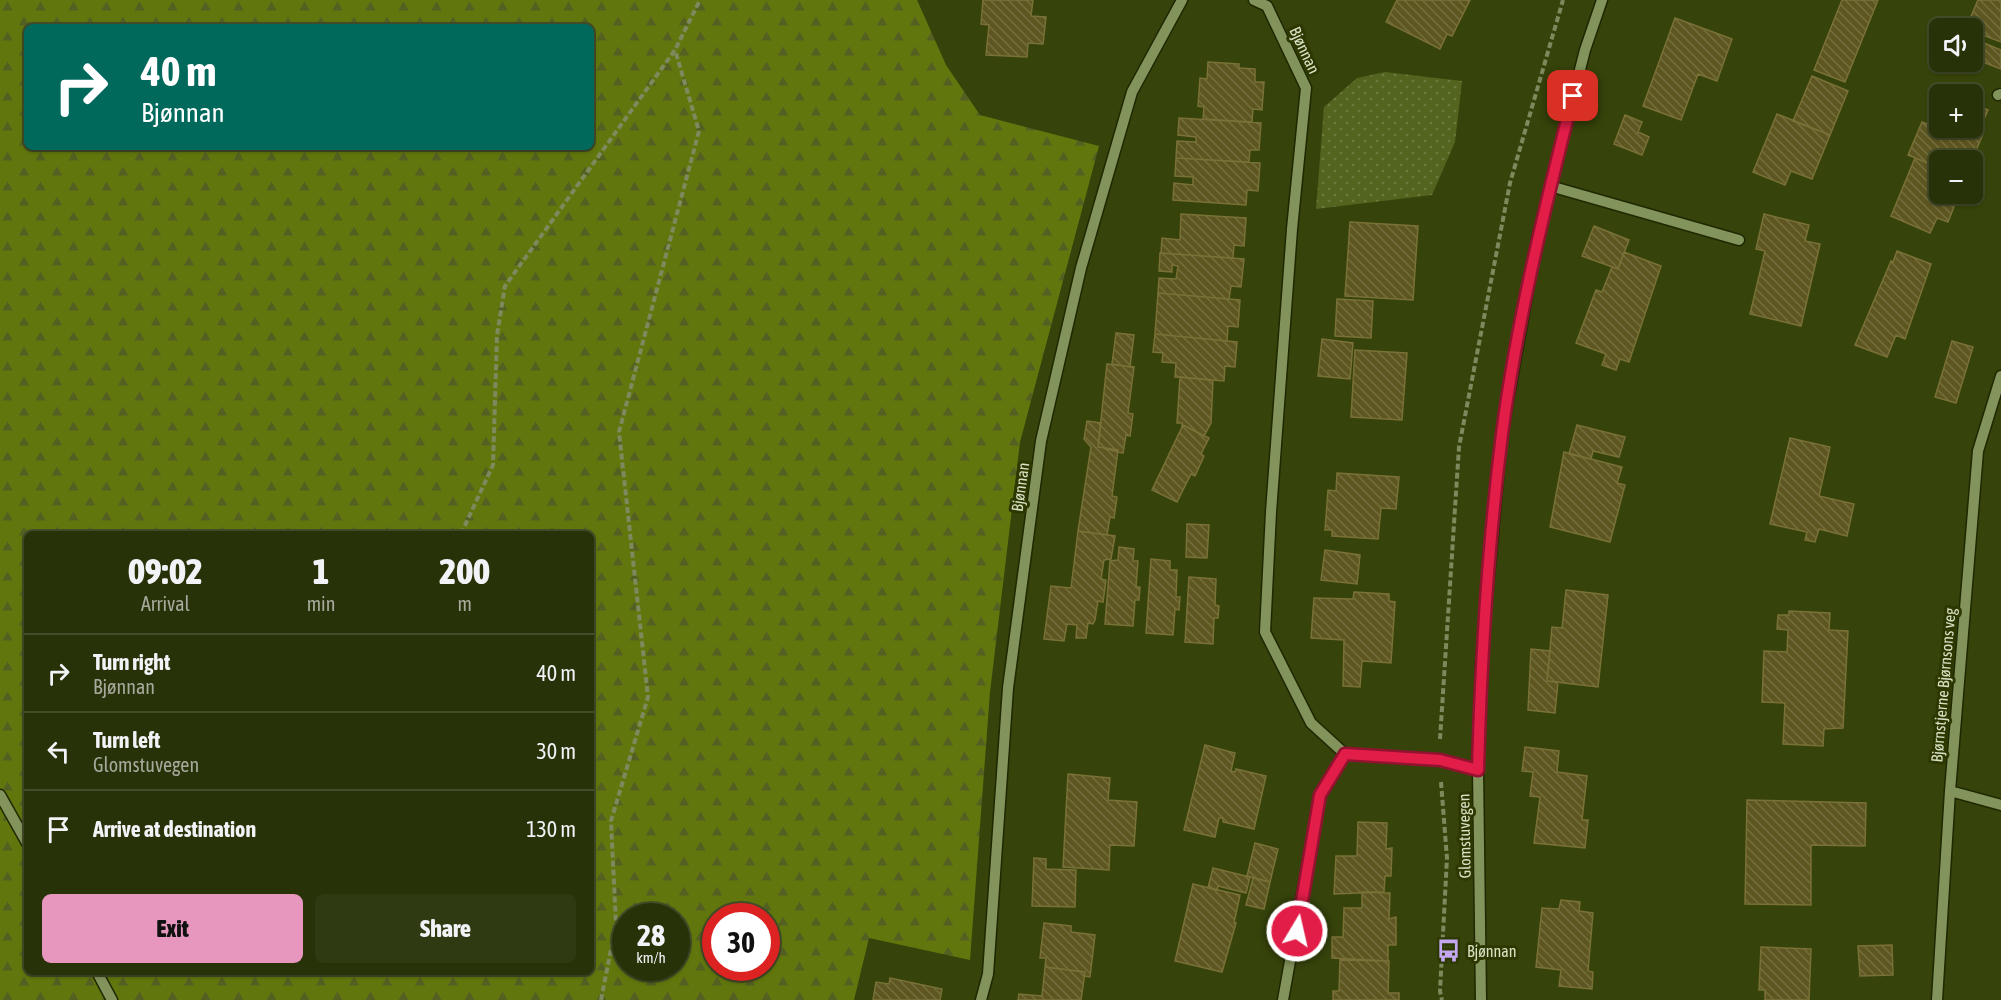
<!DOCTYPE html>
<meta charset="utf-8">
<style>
body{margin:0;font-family:"Asap Condensed",sans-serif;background:#303a12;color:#f1f3f6;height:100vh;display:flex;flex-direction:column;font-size:22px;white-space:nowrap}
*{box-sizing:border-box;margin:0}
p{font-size:20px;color:#a5aa9c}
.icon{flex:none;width:33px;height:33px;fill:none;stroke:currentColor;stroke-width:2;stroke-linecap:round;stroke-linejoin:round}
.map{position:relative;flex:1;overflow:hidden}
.drawer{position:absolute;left:24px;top:531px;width:570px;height:444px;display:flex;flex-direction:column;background:#283208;border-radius:9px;box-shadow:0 2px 4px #0004,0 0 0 2px #444d29}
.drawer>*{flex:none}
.top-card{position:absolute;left:24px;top:24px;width:570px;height:126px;border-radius:9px;box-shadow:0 2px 4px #0004,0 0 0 2px #444d29;background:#00695c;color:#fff;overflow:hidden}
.tools{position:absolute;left:1929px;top:18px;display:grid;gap:12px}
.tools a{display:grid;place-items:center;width:54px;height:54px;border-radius:9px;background:#283208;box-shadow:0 2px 4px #0004,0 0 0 2px #444d29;font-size:30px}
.speed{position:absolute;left:612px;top:903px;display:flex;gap:12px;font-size:30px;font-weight:700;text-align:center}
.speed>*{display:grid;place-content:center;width:78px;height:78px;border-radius:50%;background:#283208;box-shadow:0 2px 4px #0004,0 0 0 2px #444d29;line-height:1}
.speed small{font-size:15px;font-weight:400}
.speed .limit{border:9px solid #d22;background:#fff;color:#111}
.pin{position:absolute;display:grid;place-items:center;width:51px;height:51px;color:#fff;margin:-26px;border-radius:12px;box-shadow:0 3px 9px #0006}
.me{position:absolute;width:66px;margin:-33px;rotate:9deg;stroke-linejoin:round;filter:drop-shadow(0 0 4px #0008)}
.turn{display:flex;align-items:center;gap:21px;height:126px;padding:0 18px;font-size:27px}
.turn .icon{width:78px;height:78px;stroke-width:2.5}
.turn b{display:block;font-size:42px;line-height:51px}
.eta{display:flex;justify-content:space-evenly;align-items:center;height:102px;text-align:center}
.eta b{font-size:36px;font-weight:800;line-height:42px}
.button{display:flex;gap:12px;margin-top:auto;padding:12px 18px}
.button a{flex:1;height:69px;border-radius:9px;background:#e797bd;color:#111;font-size:24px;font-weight:800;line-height:69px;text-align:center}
.button a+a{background:#303a12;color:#f1f3f6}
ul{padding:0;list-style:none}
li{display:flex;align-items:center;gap:18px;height:78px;padding:0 18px;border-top:2px solid #444d29}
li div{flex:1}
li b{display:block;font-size:22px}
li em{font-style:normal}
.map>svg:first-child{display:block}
.forest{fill:url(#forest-firs);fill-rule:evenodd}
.park{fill:url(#park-dots)}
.building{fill:url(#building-back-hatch);stroke:#797137;stroke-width:1.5}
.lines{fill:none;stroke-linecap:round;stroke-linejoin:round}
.minor-casing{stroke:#1f2800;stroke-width:13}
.path{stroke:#7e895d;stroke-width:4;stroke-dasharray:6 3;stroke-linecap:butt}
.minor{stroke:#83935c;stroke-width:10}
.route-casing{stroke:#92132f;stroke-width:15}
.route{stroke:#e11d48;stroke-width:10}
.labels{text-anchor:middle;stroke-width:6;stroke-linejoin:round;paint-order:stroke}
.street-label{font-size:16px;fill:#d8e1c4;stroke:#2c3800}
.poi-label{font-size:16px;fill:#d8e1c4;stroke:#2c3800;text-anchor:start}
</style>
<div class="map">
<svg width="2001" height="1000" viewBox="0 0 2001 1000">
<defs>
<pattern id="forest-firs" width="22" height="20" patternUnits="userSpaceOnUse" patternTransform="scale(1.5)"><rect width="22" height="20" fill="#61770d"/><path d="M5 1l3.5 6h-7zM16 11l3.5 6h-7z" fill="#536022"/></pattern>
<pattern id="park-dots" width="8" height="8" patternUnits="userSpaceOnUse" patternTransform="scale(1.5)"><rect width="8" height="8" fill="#53641f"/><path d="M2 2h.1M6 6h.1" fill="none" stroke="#6b7a3e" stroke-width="1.8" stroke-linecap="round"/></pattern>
<pattern id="building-back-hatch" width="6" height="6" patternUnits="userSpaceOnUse" patternTransform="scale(1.5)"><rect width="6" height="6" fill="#5d5620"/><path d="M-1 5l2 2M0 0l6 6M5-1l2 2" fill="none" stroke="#746e3f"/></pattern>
</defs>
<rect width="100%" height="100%" fill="#36430a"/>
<path class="forest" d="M0,0H917L946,65L980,115L1099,146L1020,442L990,692L970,960L869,938L854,1000H0ZM27,27H591V147H27ZM27,534H591V972H27ZM626,916H676V968H626ZM716,916H766V968H716Z"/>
<path class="park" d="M1385,72L1462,81L1455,142L1432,195L1316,209L1324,107L1357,78Z"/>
<path class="building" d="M983,0H1033L1031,16L1046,17L1043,44L1028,43L1027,57L986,55L989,25L981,24Z
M1397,0H1470L1452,36L1447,34L1440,49L1386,22Z
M1842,0H1878L1845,82L1814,70Z
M1978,0H2001V42L1972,31V28H1966Z
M1675,18L1732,39L1717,81L1698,74L1681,120L1643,106Z
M1979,41L2001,50V69L1972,58Z
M1208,62L1239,64V68L1255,69V82H1264L1262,110L1253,109L1252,122L1203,119L1204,107L1198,106L1200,78L1207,79Z
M1812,76L1848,91L1830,135L1793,121Z
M1972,104L1988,110L1978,133L1983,134L1972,160H1940V168L1908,155L1922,122L1927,124L1931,114L1940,117V128H1972Z
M1777,114L1830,135L1812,179L1791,171L1785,185L1753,172Z
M1625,115L1642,122L1638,132L1649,137L1642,155L1614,144Z
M1179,118L1261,123L1259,150H1250L1249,162L1176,158L1177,141L1196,142V137L1178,135Z
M1176,158L1260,163L1258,191L1247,190L1246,205L1173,200L1174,183L1193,185V177L1175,176Z
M1915,158L1940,168V194H1959L1948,222L1937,218L1930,233L1891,216Z
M1181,214L1246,218L1244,246L1234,245L1233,258L1161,253L1162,238L1180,240Z
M1764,214L1809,225L1805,241L1820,244L1801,326L1750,314L1765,251L1756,249Z
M1350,222L1418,226L1413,300L1345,296Z
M1594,226L1629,240L1618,269L1582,256Z
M1897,251L1931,264L1905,339L1896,335L1887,357L1855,345L1891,261L1893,262Z
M1624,252L1661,266L1629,362L1620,359L1616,370L1602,365L1606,354L1576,343L1596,290L1602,292L1612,267L1618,269Z
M1160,253L1244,259L1241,287L1231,286L1229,299L1158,293L1159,278L1176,279L1178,266L1172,265V272L1159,271Z
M1158,293L1240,300L1238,327L1228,326L1227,341L1155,334Z
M1337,299L1373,301L1371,338L1335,336Z
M1116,333L1134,335L1130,367L1112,364Z
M1155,334L1237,342L1235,367L1225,366L1224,381L1175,377L1176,363L1162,362L1163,353L1153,352Z
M1322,339L1353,343L1350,379L1318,376Z
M1952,341L1973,347L1956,403L1935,397Z
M1355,350L1407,353L1402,420L1351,417Z
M1107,364L1134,367L1128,413L1133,414L1130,436L1126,435L1123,453L1098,447Z
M1180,377L1213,380L1211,423L1204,436L1183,425L1182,428V423H1177Z
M1087,421L1101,423L1098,447L1118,450L1112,496L1117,497L1114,518L1110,517L1107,535L1078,531L1091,447L1084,439Z
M1183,425L1209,438L1201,454L1204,456L1195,476L1191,474L1177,502L1152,490Z
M1577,425L1625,437L1619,457L1593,451L1591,459L1569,454Z
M1790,438L1830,447L1819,496L1854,504L1847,536L1819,529L1815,542L1805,540L1807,532L1770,524Z
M1564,452L1622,467L1617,483L1625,485L1610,542L1550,527Z
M1337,473L1399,477L1396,509L1381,508L1378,539L1332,536V530H1325L1328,490L1336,491Z
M1187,524L1209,525L1207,558L1186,557Z
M1078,531L1115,536L1111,559L1104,560L1101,579L1106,580L1103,602L1098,601L1095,620L1093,624L1088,623L1086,638H1076L1077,625L1067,624L1064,641L1044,639L1051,586L1071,588Z
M1119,547L1134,549L1133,561H1138L1136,587H1140L1139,600H1135L1133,626L1105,624L1110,561L1118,560Z
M1325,550L1360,555L1357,584L1321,580Z
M1151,559L1170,561V570H1177L1176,597H1180L1179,610L1175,609L1173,635L1146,633Z
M1189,577L1216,579L1215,605L1219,606L1218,618H1214L1213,644L1185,642Z
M1566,590L1608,595L1598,687L1547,681L1552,627L1562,628Z
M1354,592L1389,594V601L1395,602L1391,663L1362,661L1360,687L1343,686L1344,640L1311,638L1314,598L1353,599Z
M1789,611L1830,613L1829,630L1848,631L1843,728L1824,729L1823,746L1783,744L1785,703L1762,702L1764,651L1787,652L1788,630L1777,629L1778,615H1789Z
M1531,649L1550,651L1547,681L1558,682L1555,713L1528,710Z
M1205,745L1235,753L1231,771L1235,772L1236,769L1266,776L1254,829L1223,822V818H1219L1215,837L1184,830Z
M1525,747L1559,751L1557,772L1587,776L1582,820H1588L1585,848L1534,843L1540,797L1530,796L1533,772L1522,771Z
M1068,774L1110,778L1108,800L1137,802L1134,846L1110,845L1109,870L1063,867Z
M1747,800L1866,803L1865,846L1811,845V905L1745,904Z
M1358,822L1387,823L1386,849L1392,848L1391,876H1385L1384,892L1334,894L1336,856H1357Z
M1255,843L1278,849L1270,882L1247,876Z
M1034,858L1046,859V869L1076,870L1075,907L1032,906Z
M1213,868L1250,877L1246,893L1218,886L1217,890L1208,888Z
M1253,878L1270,882L1264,909L1246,905Z
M1193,884L1240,895L1234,923H1236L1222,972L1175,961Z
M1362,892L1390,893L1389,919L1396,917V945H1388V961L1332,958V937H1343L1344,908H1362Z
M1561,900L1580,902L1579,911L1593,913L1588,971L1593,972L1592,989L1559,986L1561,970L1536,967L1542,908L1559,909Z
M1044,923L1071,926V932L1095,935L1090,977L1084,976L1085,972L1045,967L1046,958H1040Z
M1892,945L1893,975L1860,976L1858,946Z
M1761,947L1811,949L1809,1000H1765V990H1759Z
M1340,960L1389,961L1388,993H1399V1000H1333V991H1339Z
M1045,967L1085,972L1081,1000H1018L1019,994L1042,996Z
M890,978L942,989L940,1000H873L876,982L889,984Z"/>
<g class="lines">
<defs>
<path id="minor" d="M1254,0L1267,6L1306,88L1292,229L1271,512L1265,632L1311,723L1345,754L1440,760L1478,770
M1998,95L2001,94
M1550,186L1739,240
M1950,791L2001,805
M0,795L27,843
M97,972L112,1000
M981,1000L988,974L1008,688L1041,441L1081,268L1132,92L1182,0
M1283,1000L1320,795L1345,754
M1481,1000L1478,770L1481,663L1502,434L1538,235L1585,50L1602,0
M1937,1000L1950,791L1978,451L2001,376"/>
</defs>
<use href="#minor" class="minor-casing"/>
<path class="path" d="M461,534L493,465L497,335L505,286L675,50L700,0
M1440,739L1459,447L1510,183L1563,0
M1441,782L1447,858L1440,991L1442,1000
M601,1000L616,924L611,821L648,697L619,432L699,131L675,50"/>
<use href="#minor" class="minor"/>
</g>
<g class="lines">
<defs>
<path id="route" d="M1297,931L1320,795L1345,754L1440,760L1478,770C1481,658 1488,546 1502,434C1517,320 1545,207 1573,96"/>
</defs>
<use href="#route" class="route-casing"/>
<use href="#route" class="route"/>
</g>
<defs>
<symbol id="bus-bare" viewBox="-9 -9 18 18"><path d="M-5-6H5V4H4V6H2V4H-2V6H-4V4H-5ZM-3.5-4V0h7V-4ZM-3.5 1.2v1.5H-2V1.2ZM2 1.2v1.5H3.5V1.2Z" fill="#c4a7f1" stroke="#2c3800" stroke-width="2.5" paint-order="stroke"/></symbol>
</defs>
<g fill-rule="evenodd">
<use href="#bus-bare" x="1432" y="934" width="33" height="33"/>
</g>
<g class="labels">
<g class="street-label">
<text transform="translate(1305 50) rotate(65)" y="6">Bjønnan</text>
<text transform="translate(1020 487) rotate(-82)" y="6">Bjønnan</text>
<text transform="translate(1943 685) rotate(-85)" y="6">Bjørnstjerne Bjørnsons veg</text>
<text transform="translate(1464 836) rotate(-91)" y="6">Glomstuvegen</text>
</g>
<g class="poi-label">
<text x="1467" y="957">Bjønnan</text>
</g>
</g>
</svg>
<div class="tools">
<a><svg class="icon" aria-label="sound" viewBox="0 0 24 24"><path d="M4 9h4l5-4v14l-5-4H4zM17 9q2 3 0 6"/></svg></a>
<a>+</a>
<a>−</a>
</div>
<div class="speed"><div>28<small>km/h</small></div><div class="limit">30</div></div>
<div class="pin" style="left:1573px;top:96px;background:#d93025"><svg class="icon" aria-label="arrive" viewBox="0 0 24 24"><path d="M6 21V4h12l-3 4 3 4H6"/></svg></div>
<svg class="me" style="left:1297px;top:931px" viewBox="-20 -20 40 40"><circle r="17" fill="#e11d48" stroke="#fff" stroke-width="3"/><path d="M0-11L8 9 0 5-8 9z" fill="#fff"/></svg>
<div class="top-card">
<div class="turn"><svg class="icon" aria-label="right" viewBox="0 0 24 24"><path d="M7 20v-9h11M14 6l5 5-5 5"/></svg><div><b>40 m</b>Bjønnan</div></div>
</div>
<section class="drawer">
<div class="eta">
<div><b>09:02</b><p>Arrival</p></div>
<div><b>1</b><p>min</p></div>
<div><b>200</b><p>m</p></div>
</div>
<ul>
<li><svg class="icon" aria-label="right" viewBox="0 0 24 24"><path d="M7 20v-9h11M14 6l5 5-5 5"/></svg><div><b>Turn right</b><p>Bjønnan</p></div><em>40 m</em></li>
<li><svg class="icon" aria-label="left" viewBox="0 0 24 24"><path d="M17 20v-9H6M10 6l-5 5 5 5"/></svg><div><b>Turn left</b><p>Glomstuvegen</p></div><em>30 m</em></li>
<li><svg class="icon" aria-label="arrive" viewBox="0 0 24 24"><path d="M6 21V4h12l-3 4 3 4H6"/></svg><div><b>Arrive at destination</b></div><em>130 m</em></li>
</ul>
<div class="button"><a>Exit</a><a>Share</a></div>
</section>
</div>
